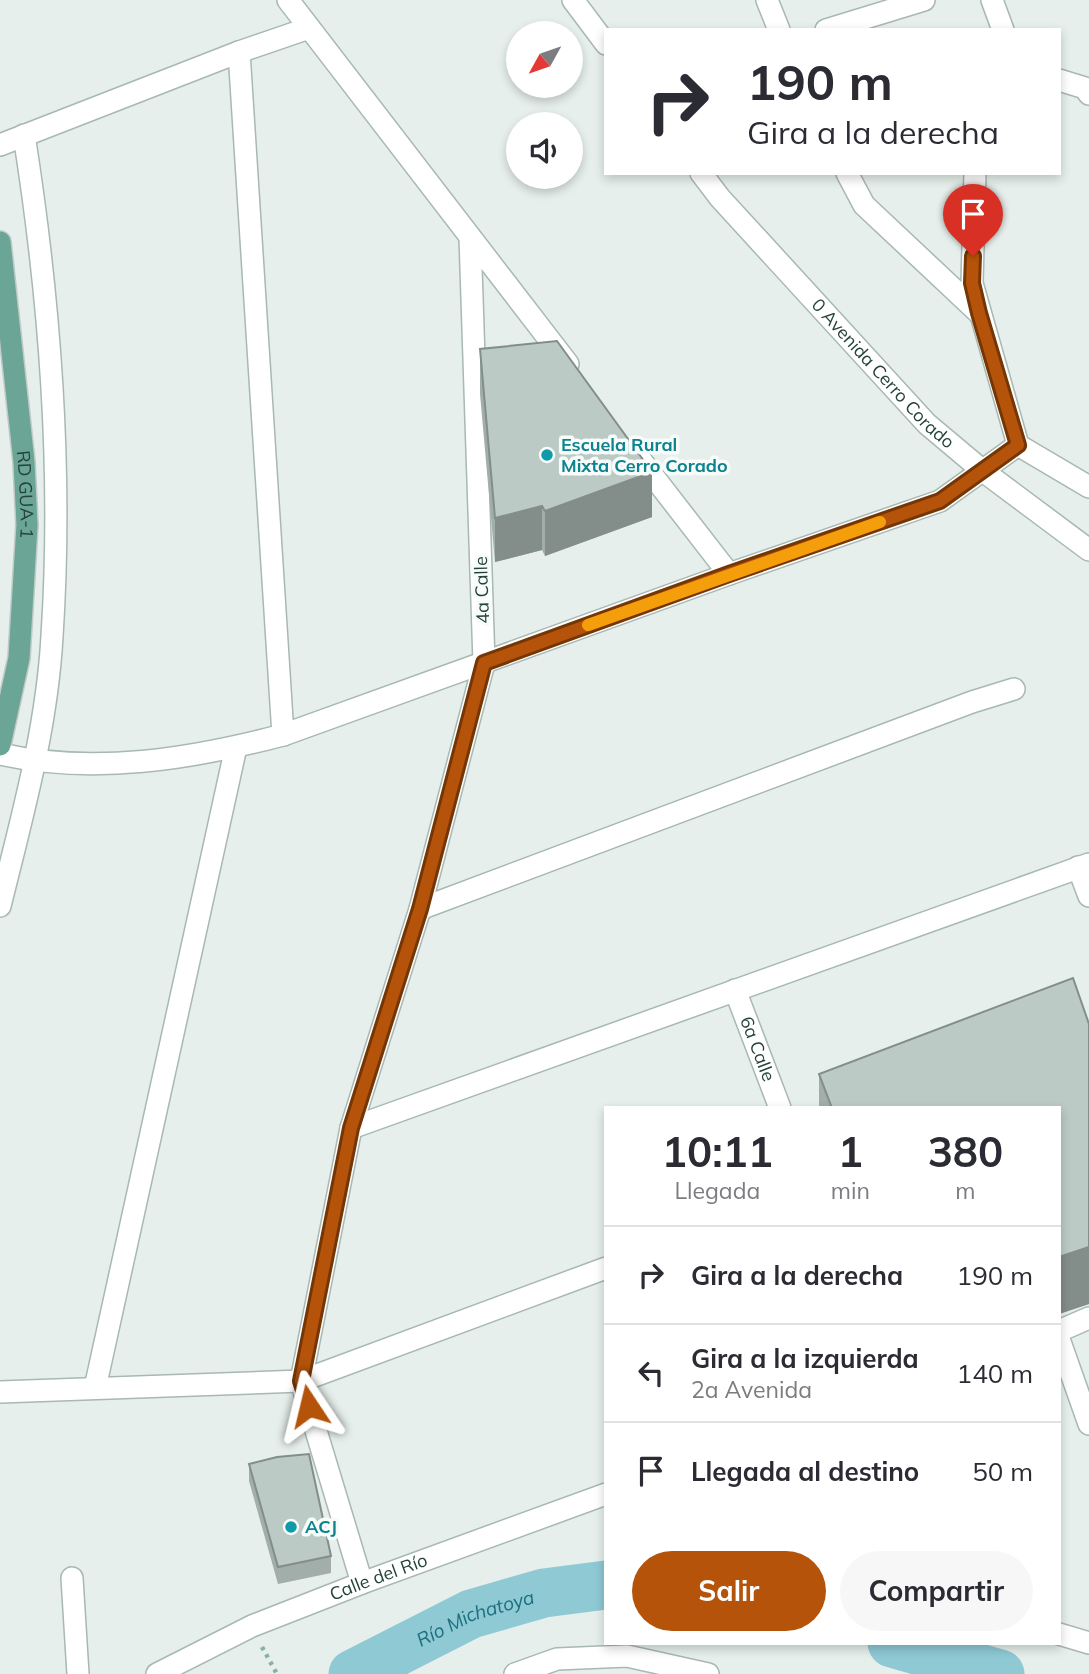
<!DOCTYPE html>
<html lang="es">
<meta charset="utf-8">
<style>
body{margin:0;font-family:Mulish,sans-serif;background:#f7f7f7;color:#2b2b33;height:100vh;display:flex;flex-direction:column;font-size:26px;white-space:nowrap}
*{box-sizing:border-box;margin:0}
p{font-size:23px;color:#7c7c81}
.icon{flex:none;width:38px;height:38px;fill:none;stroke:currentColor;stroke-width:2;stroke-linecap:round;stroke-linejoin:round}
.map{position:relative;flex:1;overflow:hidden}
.sheet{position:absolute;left:604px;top:1106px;width:457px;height:539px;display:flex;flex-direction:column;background:#fff;border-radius:0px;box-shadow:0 4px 10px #0003}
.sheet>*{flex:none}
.hud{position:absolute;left:604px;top:28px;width:457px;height:147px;border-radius:0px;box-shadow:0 4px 10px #0003;background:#fff;color:#2b2b33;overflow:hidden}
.needle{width:46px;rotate:230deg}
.tools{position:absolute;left:506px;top:21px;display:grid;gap:14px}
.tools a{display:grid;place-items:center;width:77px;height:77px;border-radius:50%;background:#fff;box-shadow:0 4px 10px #0003;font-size:35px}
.pin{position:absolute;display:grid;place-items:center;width:60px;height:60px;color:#fff;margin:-72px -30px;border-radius:50% 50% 50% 0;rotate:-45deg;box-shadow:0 0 7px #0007}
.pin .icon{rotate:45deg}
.me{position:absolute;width:77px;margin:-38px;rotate:350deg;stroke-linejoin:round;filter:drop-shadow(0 0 5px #0008)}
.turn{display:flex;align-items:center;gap:24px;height:147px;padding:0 28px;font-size:32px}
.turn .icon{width:91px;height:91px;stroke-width:2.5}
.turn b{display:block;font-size:49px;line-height:60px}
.eta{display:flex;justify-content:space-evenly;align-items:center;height:119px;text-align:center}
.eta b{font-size:42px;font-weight:700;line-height:49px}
.primary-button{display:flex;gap:14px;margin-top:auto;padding:14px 28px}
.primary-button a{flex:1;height:80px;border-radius:42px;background:#b45309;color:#fff;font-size:28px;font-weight:700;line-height:80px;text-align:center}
.primary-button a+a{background:#f7f7f7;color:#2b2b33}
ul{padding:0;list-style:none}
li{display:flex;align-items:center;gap:21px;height:98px;padding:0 28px;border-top:2px solid #e1e1e2}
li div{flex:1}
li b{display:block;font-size:26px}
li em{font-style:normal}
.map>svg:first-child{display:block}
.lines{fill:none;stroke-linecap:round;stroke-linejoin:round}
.river{stroke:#8ec9d4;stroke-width:49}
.minor-casing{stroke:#a8b8b2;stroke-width:24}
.major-casing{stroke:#c2cac8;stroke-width:24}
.path{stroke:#86b3a5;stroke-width:4.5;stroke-dasharray:3.5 5;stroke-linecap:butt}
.minor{stroke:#fff;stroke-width:21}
.major{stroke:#6aa596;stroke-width:21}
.wall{fill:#a1aea9}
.shaded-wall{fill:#838d89}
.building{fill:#bbcac4;stroke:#838d89;stroke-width:2}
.route-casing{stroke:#753606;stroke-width:18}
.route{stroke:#b45309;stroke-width:12}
.slow{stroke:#f59e0b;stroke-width:12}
.culture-dot{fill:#0f9aa8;stroke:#f7fbf9;stroke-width:2.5}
.labels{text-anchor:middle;stroke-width:7;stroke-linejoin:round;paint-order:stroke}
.street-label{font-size:18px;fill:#24423a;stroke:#f7fbf9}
.culture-label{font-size:18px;font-weight:bold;fill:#0d838f;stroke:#f7fbf9;text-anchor:start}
.water-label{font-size:19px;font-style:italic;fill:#1c6f80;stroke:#f7fbf9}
</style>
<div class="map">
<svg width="1089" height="1674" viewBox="0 0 1089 1674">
<rect width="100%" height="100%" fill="#e6efeb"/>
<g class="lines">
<g class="river">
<path d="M892,1643L1000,1674"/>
<path id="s1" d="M353,1674L471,1614L544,1593L606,1585"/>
</g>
<defs>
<g id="minor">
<path d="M288,0L568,364"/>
<path d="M573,0L606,44"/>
<path d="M767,0L779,30"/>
<path d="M992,0L1003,30"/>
<path d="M826,30L924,0"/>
<path d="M239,52L283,735"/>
<path d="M1059,80L1085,88L1089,94"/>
<path d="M0,145L239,52L309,28"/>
<path id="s2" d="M701,173L720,198L927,424L983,471L1089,550"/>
<path d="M847,173L864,205L979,313"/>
<path d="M975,173L972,283L1018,445"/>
<path d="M1018,445L1089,487"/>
<path d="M636,454L729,574"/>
<path d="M0,754C94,775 191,759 283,735L729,574L940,501L1018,445"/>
<path d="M1078,867L1089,896"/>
<path d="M0,906C22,817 47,728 52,636C63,469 50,300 24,135"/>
<path d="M420,909L972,702L1014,689"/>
<path id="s3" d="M735,990L780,1108"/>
<path d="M351,1128L1089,864"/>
<path d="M1059,1331L1089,1318"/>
<path d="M1059,1339L1089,1424"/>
<path d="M95,1388L236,747"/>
<path d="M0,1392L301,1381L606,1268"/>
<path d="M72,1578L78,1674"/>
<path d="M362,1583L301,1381L351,1128L420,909L484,663L470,237"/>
<path d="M1059,1634L1089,1643"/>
<path id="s4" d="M157,1674L252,1626L362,1583L606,1494"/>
<path d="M515,1674L557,1659L627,1656L708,1674"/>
</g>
<g id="major">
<path id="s5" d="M0,242L24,462L27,525L19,658L0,745"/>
</g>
</defs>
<use href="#minor" class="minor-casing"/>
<use href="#major" class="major-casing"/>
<path class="path" d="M262,1647L277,1674"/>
<use href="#minor" class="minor"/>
<use href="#major" class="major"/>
</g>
<path class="wall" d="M480,349L652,517L545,556L542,550L495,562L480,394Z
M1089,1024V1304L1059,1314V1108H819V1074Z
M249,1464L331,1556V1573L278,1584L249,1481Z"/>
<path class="shaded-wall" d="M652,472V517L545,556V511Z
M542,506V550L495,562V518Z
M1089,1247V1304L1059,1314V1257Z"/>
<path class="building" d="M557,341L652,472L545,511L542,506L495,518L480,349Z
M1073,978L1089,1024V1247L1059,1257V1108H832L819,1074Z
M309,1454L331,1556L278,1567L249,1464L277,1457Z"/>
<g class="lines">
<defs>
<path id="route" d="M309,1406L301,1381L351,1128L420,909L484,663L729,574L940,501L1018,445L979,313L972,283L973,256"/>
</defs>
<use href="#route" class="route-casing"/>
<use href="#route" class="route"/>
<path class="slow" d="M588,625L880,522"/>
</g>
<g class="culture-dot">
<circle cx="547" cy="455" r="7"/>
<circle cx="291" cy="1527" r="7"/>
</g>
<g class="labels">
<g class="street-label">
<text dy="6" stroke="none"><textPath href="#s2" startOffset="271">0 Avenida Cerro Corado</textPath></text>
<text dy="6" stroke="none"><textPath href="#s5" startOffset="254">RD GUA-1</textPath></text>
<text transform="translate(482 590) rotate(-92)" y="6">4a Calle</text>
<text dy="6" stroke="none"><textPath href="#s3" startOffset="63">6a Calle</textPath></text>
<text dy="6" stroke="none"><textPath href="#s4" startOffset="242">Calle del Río</textPath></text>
</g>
<g class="culture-label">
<text x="561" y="451">Escuela Rural<tspan x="561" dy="21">Mixta Cerro Corado</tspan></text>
<text x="305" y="1533">ACJ</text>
</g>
<g class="water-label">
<text dy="7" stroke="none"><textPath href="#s1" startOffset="135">Río Michatoya</textPath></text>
</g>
</g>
</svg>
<div class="tools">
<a><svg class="needle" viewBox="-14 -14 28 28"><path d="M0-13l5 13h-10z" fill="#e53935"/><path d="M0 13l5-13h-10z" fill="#7c7c81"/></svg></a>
<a><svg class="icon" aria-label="sound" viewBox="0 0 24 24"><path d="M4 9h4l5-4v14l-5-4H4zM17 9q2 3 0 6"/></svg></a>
</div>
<div class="pin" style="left:973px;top:256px;background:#d93025"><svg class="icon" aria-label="arrive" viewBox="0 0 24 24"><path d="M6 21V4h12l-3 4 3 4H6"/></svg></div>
<svg class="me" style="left:309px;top:1406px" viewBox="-20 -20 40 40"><path d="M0-17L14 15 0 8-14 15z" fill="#b45309" stroke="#fff" stroke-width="4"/></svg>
<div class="hud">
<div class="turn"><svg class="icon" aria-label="right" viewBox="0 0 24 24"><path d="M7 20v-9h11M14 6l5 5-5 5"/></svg><div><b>190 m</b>Gira a la derecha</div></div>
</div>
<section class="sheet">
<div class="eta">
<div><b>10:11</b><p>Llegada</p></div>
<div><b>1</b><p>min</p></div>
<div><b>380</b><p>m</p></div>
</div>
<ul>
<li><svg class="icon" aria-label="right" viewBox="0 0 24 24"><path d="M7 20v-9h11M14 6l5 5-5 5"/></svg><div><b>Gira a la derecha</b></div><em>190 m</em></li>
<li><svg class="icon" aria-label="left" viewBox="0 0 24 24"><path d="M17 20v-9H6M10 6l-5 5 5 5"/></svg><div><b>Gira a la izquierda</b><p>2a Avenida</p></div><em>140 m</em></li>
<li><svg class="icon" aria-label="arrive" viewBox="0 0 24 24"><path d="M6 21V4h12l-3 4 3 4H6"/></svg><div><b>Llegada al destino</b></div><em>50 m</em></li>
</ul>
<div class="primary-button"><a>Salir</a><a>Compartir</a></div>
</section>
</div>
